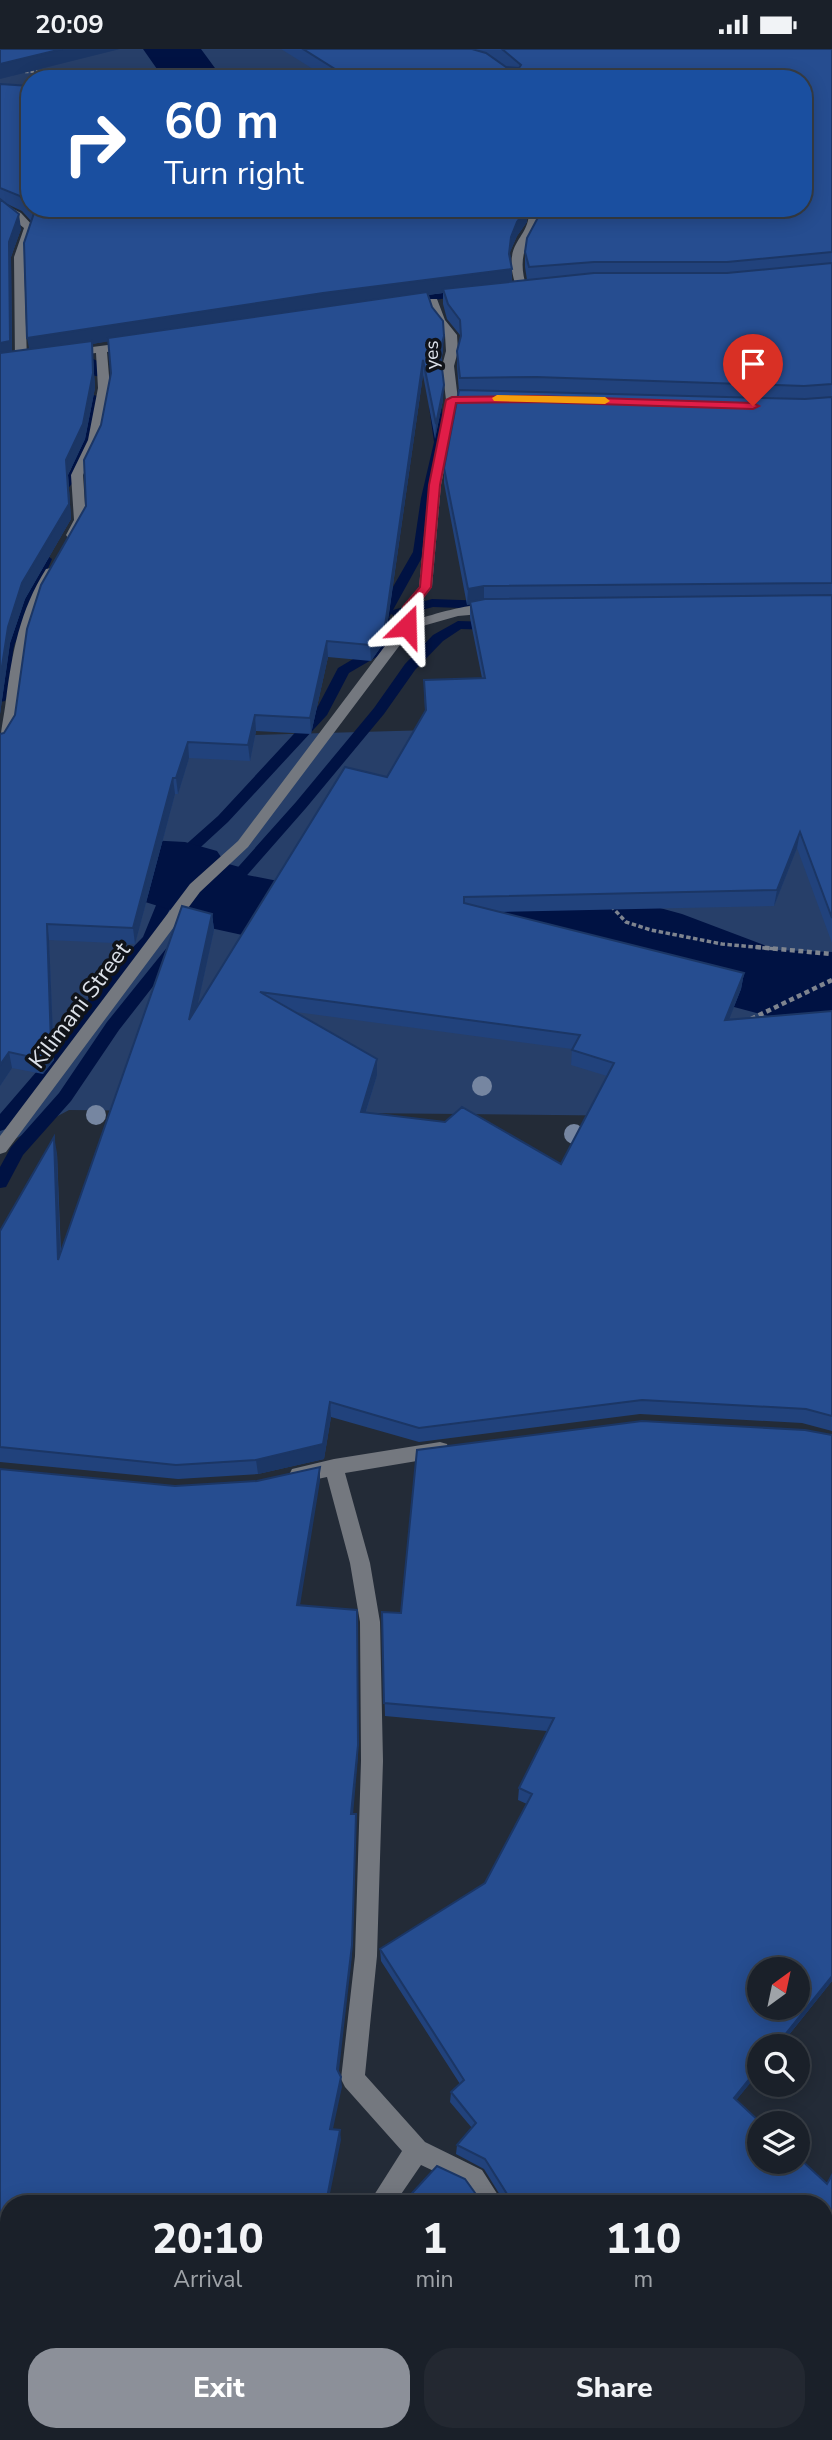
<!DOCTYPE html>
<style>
body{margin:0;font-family:"Nunito Sans",sans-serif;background:#232831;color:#f1f3f6;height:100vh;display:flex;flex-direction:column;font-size:26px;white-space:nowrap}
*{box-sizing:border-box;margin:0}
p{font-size:23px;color:#9fa3a8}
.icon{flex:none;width:38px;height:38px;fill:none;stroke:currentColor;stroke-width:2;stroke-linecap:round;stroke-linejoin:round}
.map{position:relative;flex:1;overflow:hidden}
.side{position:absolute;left:0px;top:2146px;width:833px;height:247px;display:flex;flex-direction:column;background:#1a2029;border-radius:28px 28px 0 0;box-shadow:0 4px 18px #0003,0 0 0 2px #383e46}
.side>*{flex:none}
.guide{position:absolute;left:21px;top:21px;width:791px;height:147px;border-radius:28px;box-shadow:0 4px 18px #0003,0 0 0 2px #383e46;background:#1a4fa0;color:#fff;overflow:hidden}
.needle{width:46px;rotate:33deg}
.buttons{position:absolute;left:747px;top:1908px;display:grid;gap:14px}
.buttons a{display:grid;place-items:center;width:63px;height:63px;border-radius:50%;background:#1a2029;box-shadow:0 4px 18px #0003,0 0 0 2px #383e46;font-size:35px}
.pin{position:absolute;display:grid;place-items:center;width:60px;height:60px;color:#fff;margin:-72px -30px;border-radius:50% 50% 50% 0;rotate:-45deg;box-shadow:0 0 7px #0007}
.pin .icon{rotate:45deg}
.me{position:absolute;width:77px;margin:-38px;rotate:22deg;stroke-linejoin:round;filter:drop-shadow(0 0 5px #0008)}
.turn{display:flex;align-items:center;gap:24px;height:147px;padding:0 28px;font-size:32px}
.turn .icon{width:91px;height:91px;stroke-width:2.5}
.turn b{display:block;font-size:49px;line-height:60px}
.eta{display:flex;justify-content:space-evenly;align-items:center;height:119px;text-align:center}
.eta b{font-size:42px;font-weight:800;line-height:49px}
.button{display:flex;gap:14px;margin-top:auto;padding:14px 28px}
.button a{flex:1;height:80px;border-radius:28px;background:#8c9099;color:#fff;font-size:28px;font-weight:800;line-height:80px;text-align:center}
.button a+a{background:#232831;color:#f1f3f6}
.status{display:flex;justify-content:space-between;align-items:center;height:49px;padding:0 35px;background:#1a2029;direction:ltr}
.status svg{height:19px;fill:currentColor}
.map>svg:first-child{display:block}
.green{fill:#273f69}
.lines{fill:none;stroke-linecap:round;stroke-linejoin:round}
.stream{fill:#001243;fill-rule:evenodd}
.river{fill:#001243;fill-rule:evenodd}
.path-far2{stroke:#7e848f;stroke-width:2.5;stroke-dasharray:3.5 2;stroke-linecap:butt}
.path-far1{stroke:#7e848f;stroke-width:3.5;stroke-dasharray:4.5 2.5;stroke-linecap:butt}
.path{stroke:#7e848f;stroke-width:4.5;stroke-dasharray:5 3.5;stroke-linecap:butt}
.minor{fill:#74787f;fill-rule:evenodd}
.tree{fill:#7686a1}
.wall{fill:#21427c;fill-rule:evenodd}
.shaded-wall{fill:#1b3665}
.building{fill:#264d90;stroke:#1b3665;stroke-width:2;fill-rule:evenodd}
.route{fill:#e11d48;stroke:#92132f;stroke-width:2}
.slow{fill:#f59e0b}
.labels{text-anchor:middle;stroke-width:7;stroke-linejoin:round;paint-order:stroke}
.far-street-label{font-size:19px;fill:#dce1ea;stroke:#101319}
.street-label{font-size:23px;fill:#dce1ea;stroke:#101319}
</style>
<div class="status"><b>20:09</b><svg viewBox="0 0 49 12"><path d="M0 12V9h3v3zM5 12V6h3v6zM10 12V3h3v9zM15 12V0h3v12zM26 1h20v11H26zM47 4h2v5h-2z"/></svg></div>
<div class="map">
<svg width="832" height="2391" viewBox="0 0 832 2391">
<rect width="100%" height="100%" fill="#232b37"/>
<path class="green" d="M0,0H832L803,30H30V91L0,47Z
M535,678L832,684V1069L69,1061L0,1098V693Z"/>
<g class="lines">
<path class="stream" d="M465,241L470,244L469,246L420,253L422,256L416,259L406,251L412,248Z
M86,307L105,315L101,328L91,326L93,317C84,313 71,318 64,312Z
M93,346L103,348L88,395L83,422L64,444L66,448L64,451H56L51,444L71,421L76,395Z
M435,353L441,357L446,393L433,449L425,503L393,561L432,550L489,552L496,556L489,560L433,558L397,568L391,565L389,569L402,576L385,603L349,624L327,666L228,773L166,830H156L154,826L156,822L218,767L316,661L338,619L375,597L387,578L374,571L413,503L421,449L434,393L429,357Z
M46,506L52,510L18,589C7,603 18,630 5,652L0,653V594L40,510Z
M458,572L494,573L501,577L494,581L461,580L443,592L415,621L384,665L306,759L183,899L119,981L71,1052L23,1106L6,1138L0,1139V1118L11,1098L59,1044L107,973L173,891L296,753L374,659L405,615L433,586Z
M185,818L192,823L174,850L155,894L112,940L68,1008L6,1080L0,1082V1065L56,1000L100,932L143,888L159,849L180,819Z
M832,2322V2360L824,2364V2326Z
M796,2384H822L819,2391H793Z"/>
<path class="river" d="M143,0H201L223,30H164Z
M0,755L32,763L88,788L185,793L217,802L225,814L243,819L247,826L288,834L398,843L521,861L649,856L682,865L777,901L832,903V969L768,967L734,958L640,920L521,925L398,907L288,896L183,873L177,863L139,851L75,847L43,838L0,819Z"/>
<path class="path-far2" d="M25,23L54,22L57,27L65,26L70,30
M87,30L122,29L156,20L177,23L179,30"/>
<path class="path-far1" d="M611,857L626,873L651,881L722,895L776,900"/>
<path class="path" d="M756,898L832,905
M751,970L832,931"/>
<path class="minor" d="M0,153L21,164L34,178L24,208L27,313L21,316L15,313L14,208L24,179L0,160Z
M529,159H539L540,174C523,197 518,212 527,240L522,243L517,240C499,190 531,193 529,159Z
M429,250H437L445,271L457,286L458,302L454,317L458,351L441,436L432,538L416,558L414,571C433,566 484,548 499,560L492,564L458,567L412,580L248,798L200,843L6,1103L0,1105V1087L190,835L238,792L400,577L402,558L419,538L429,436L446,351L442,317L446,302L445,286L434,271L427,252Z
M131,293L137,296L135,298L107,303L110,339L100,391L83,426L86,471L76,489H68L66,486L74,471L71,426L88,391L98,339L96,304L69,307L63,304L69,301Z
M51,519L57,523C46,542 37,561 31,582C24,604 21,694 0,700C0,683 4,668 6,651C12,604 20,561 46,520Z
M440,1393L447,1395L449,1401L447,1407L345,1424L370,1514L380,1573L383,1712L377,1907L365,2026L425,2093L482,2121L503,2154H477L466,2137L421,2116L395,2154H369L402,2102L345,2038L341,2030L355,1907L361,1712L360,1573L350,1514L327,1428L299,1434L292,1432L289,1426L292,1420L334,1410Z
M141,2384H169L166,2391H138Z
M691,2384H723L726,2391H694Z"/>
</g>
<g class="tree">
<circle cx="482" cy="1037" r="10"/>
<circle cx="96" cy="1066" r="10"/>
<circle cx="574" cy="1085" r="10"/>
</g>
<path class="wall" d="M281,0H832V894L797,799L774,857L499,863L744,924L741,940L729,970L832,962V1382L802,1374L640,1365L419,1393L331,1368L324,1410L258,1425L178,1430L0,1413V1182L57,1104L61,1204L212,865L214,881L197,958L387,728L425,663L424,631L482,629L470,569V555L467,556L444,434V419L459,343L457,317V302L460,290V286L447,270L443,255V244L428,246L443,302L441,312L443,351L435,390L423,326L385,592L371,612L328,608L311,685L256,682L250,712L189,709L178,745H175L135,895L49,891L54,1011L43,1025L12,1019L0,1037L4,684L15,666L86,457L111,324L108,292L92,295L95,339L85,390L68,426L71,470L25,550L10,594L0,665V35L527,173L517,187L510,203L512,233L527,231L525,218V203L541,163V159H803V30H329ZM5,154L22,162L32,173L29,300L12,303L11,208L21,180ZM296,963L572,1000L571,1016L607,1027L561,1115L366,1063L377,1026Z
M832,1386V1932L780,1997H760V2022L736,2051L827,2135L832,2126V2294L824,2302V2154L478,2148L500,2146L484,2120L456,2105L457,2096L472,2079L450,2053L451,2043L460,2035L381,1912L380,1900L485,1834L527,1755L518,1751L519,1739L547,1682L385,1667L382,1563L401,1564Z"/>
<path class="shaded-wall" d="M62,0H120L0,30V15Z
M528,159L527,173L517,187L510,203L509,219L511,188L517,173Z
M19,165L21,180L11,208L12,307L0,310V294L9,193Z
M512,220V235L443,240V244L324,259L92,295L95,339L85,390L68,426L71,470L25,550L10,594L0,665V630L30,304L27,289L323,244Z
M444,287L443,302L439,317L440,302Z
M423,311V326L385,592L371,612L370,596Z
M444,336L443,351L435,390L436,375Z
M484,537V552L467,556L468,540Z
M327,592L328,608L311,685L310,669Z
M255,666L256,682L250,712L248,696Z
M188,693L189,709L178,745L176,729Z
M173,729L175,745L135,895L133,879Z
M800,783L797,799L774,857L777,841Z
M212,865L214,881L191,986L189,971Z
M47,875L49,891L54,1011L43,1025L40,1010Z
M744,924L741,940L723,986L725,971Z
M9,1003L12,1019L0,1037V1016Z
M377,1010V1026L361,1078V1063Z
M54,1088L57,1104L61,1227L58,1211Z
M330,1353L331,1368L324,1410L258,1425L256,1411Z
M320,1418V1432L298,1569L297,1556Z
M357,1574L358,1709L352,1777L351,1765Z
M356,1765V1777L352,1907L338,2030L337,2020Z
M832,1927V1932L780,1997H776Z
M760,2017V2022L730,2059L734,2049Z
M341,2028L342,2038L331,2089L330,2080Z
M340,2081L341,2091L328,2154H326Z
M134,2384H140L137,2391L133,2387Z
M509,2384H515L506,2391H500Z"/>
<path class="building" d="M0,0H62L0,15Z
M303,0H472L486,4L506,18L519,19L521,16L502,0H832V203L727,213H594L529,218L525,203L527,189L543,159H803V30H351Z
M0,35L30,37V159L20,147L0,139Z
M0,150L19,165L9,193L10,292L0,294Z
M30,159H527L517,173L511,188L509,205L512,220L323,244L27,289L24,194L34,164Z
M832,214V335L804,337L536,328L460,329L457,302L461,287L460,271L448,255L443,240L594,224H727Z
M427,243L432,258L443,272L444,287L440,302L444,336L436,375L423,311L385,577L370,596L327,592L310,669L255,666L248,696L188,693L176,729H173L133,879L47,875L51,996L40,1010L9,1003L0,1016V685L4,684L15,666L27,580L41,536L86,457L84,411L101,376L111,324L108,289Z
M92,292L93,324L83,375L66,411L69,455L22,534L8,578L0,630V304Z
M459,341L805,350L832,348V534L484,537L468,540L444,419Z
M832,546V869L800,783L777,841L464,848V854L744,924L725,971L832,962V1367L806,1360L642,1351L419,1379L330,1353L323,1395L256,1411L176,1416L0,1398V1182L54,1088L58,1211L182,857L212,865L189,971L345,718L387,728L426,661L424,631L485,629L470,553L485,550ZM260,943L580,986L572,1001L614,1014L561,1115L462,1058L445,1073L361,1063L377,1010Z
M642,1372L805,1381L832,1386V1927L776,1997H760V2017L734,2049L761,2074H760V2112H798V2108L827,2135L832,2126V2292L824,2300V2154H403L437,2117L465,2130L478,2148L507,2145L485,2110L457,2096L476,2074L451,2043L464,2031L380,1900L485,1834L532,1745L519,1739L554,1669L384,1654L382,1563L401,1564L417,1401ZM760,1920H798V1958H760Z
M320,1418L297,1556L357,1561L358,1696L351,1765H356L352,1896L337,2020L341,2028L330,2080L340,2081L326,2154H9V2384H134L133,2387H163L165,2384H509L500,2391H0V1420L175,1437L257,1432Z
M555,2384H694L695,2386L733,2385L732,2384H743L736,2391H552Z"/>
<path class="route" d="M535,347L753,354L759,357L753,360L535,353L456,354L440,436L431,538L415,559L411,580H402L403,558L420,538L429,436L446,351L452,348Z"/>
<path class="slow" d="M497,346L605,348L610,352L605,355L494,352L492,349Z"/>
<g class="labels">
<g class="far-street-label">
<text transform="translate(431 306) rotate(-91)" y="7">yes</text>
</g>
<g class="street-label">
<text transform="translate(79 956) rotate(-53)" y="8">Kilimani Street</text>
</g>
</g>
</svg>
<div class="buttons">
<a><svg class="needle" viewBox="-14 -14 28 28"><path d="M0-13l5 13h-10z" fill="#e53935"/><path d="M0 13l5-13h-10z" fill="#9fa3a8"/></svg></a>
<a><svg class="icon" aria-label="search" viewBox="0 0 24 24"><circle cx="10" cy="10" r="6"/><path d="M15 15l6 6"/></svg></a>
<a><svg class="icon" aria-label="layers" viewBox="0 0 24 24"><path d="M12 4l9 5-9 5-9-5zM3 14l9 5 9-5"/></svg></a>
</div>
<div class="pin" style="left:753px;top:357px;background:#d93025"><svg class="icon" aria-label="arrive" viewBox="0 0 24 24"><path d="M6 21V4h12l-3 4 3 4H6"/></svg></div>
<svg class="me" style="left:407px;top:577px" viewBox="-20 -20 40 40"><path d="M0-17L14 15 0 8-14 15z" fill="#e11d48" stroke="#fff" stroke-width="4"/></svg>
<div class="guide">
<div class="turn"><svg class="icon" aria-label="right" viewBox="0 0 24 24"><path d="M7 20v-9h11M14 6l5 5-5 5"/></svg><div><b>60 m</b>Turn right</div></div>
</div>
<section class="side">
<div class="eta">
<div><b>20:10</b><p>Arrival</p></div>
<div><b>1</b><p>min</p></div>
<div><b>110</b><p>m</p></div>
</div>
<div class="button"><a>Exit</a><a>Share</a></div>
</section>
</div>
